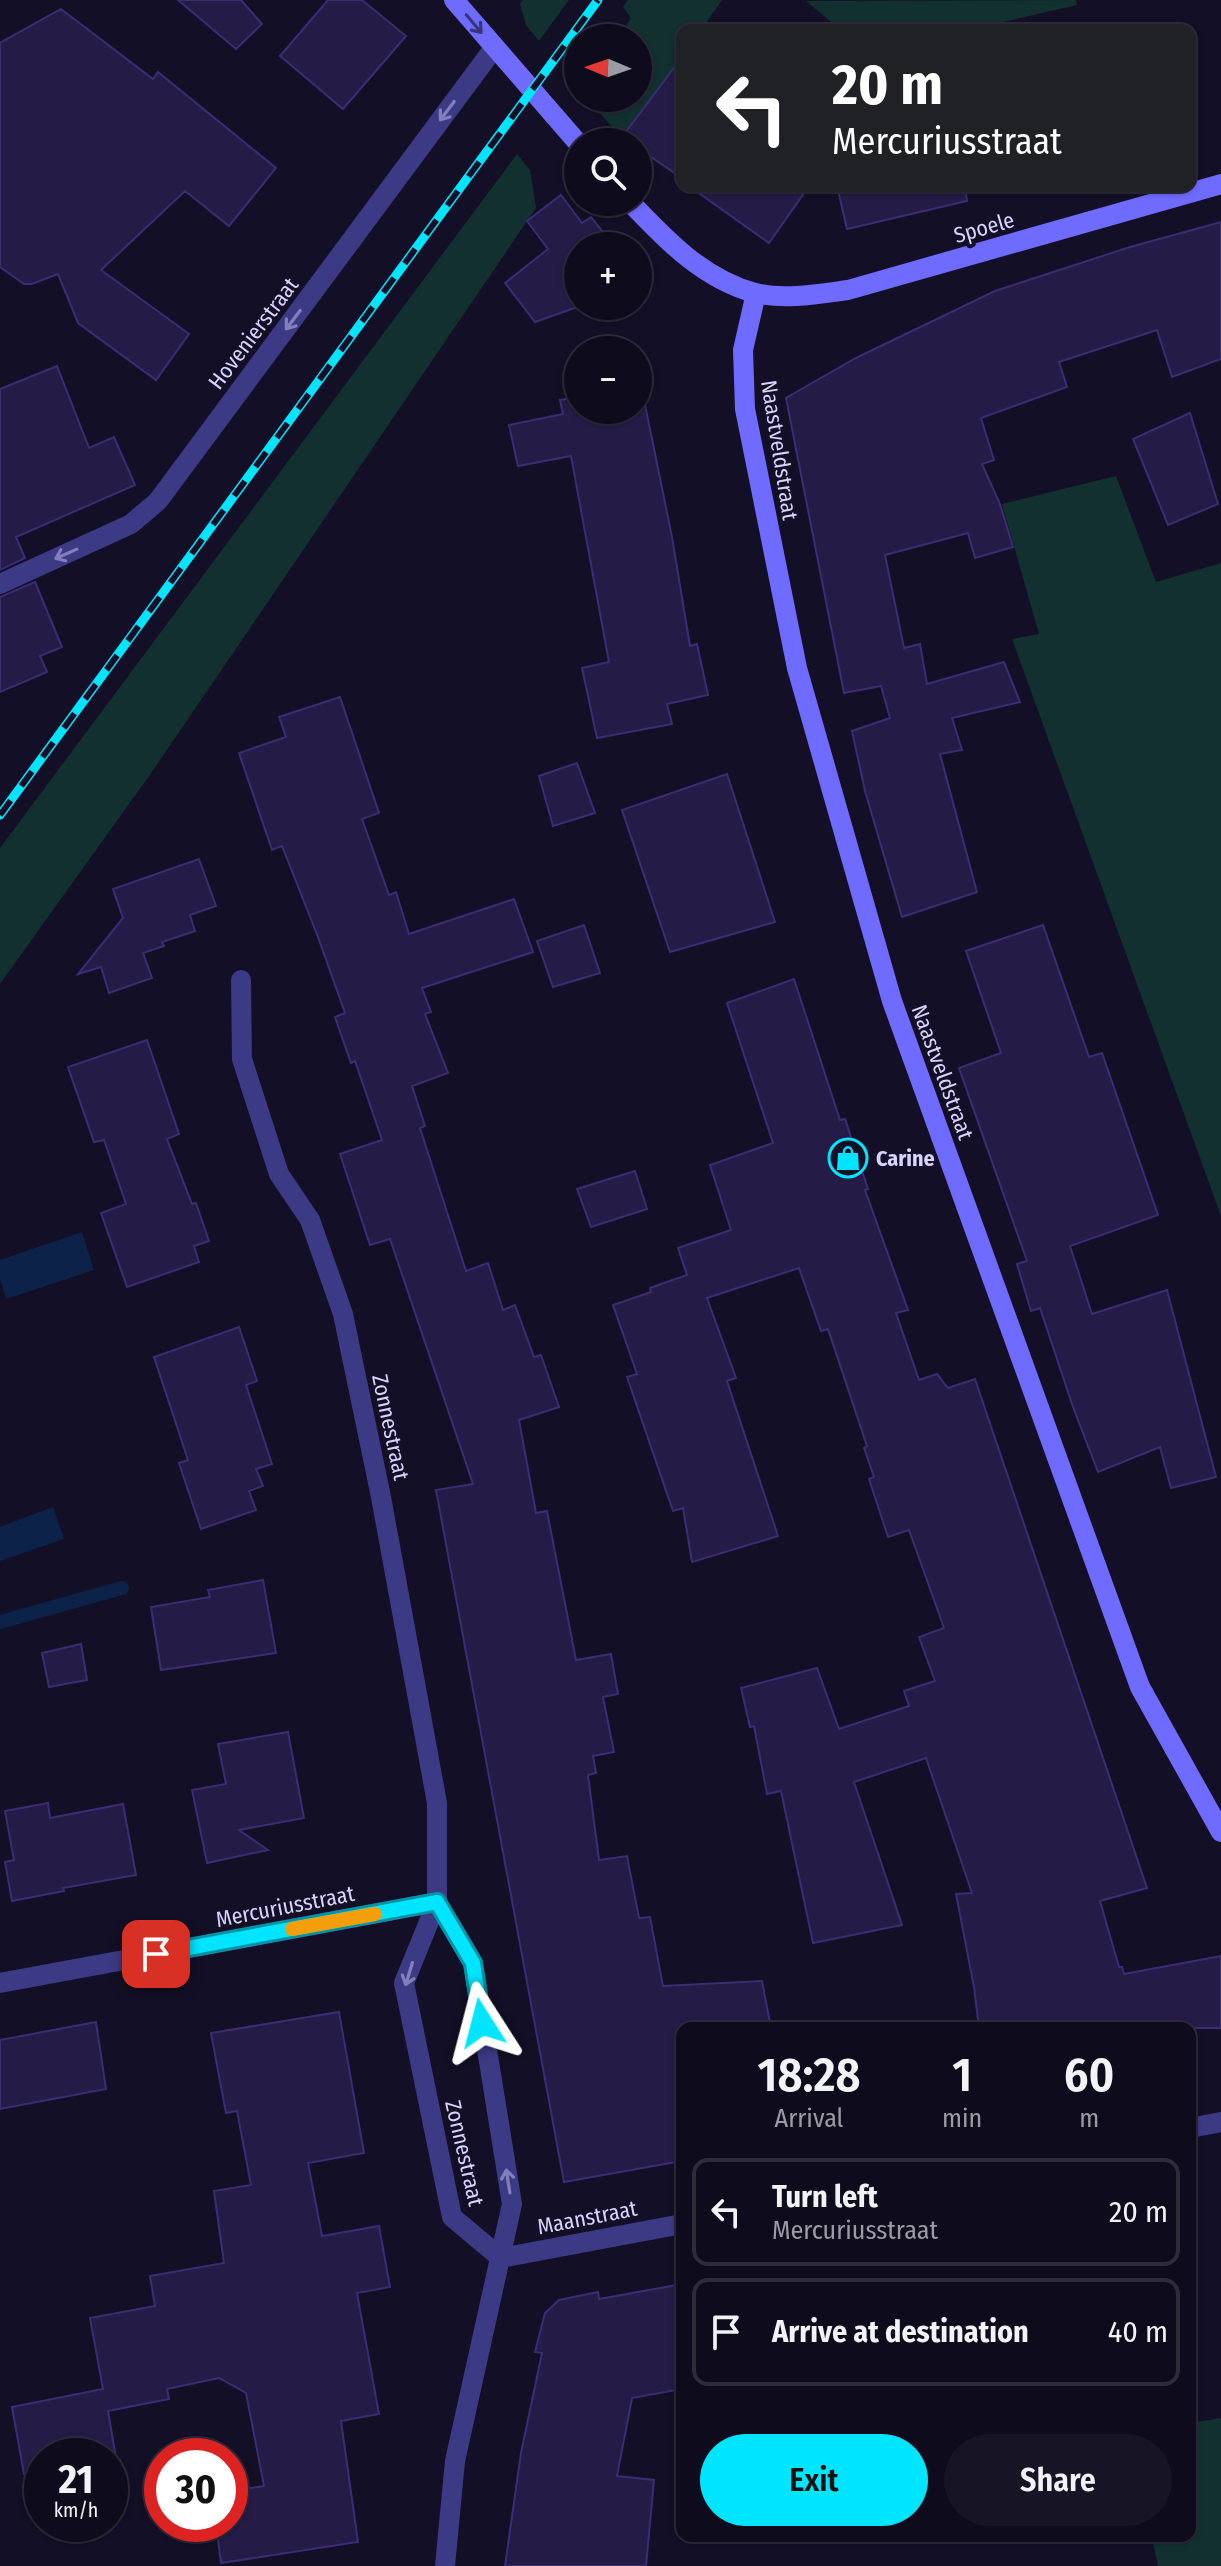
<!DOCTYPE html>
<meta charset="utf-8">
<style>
body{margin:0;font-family:"Fira Sans Condensed",sans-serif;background:#171425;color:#f1f3f6;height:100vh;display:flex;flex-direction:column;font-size:30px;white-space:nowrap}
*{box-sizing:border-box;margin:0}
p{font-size:26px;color:#9b9ba3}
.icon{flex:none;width:44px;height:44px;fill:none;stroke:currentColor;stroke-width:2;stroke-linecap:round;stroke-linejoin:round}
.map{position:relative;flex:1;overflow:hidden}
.details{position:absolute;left:676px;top:2022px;width:520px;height:520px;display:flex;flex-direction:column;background:#0e0b1c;border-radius:16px;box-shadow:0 2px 6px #0004,0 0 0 2px #2e2b3b}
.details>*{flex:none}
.banner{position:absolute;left:676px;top:24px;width:520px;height:168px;border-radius:16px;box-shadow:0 2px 6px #0004,0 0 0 2px #2e2b3b;background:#202124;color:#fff;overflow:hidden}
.needle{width:52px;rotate:272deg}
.fabs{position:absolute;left:564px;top:24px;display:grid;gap:16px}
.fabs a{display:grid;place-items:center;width:88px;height:88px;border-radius:50%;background:#0e0b1c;box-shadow:0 2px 6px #0004,0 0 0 2px #2e2b3b;font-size:40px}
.speed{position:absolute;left:24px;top:2438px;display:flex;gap:16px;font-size:40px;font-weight:700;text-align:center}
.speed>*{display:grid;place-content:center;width:104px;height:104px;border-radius:50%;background:#0e0b1c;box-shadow:0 2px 6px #0004,0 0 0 2px #2e2b3b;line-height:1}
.speed small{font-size:20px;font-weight:400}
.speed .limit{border:12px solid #d22;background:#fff;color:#111}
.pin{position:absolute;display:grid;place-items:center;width:68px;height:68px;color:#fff;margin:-34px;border-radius:16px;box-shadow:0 4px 12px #0006}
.me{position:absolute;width:88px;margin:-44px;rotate:351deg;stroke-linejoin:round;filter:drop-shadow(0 0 6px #0008)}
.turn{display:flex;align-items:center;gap:28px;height:168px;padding:0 24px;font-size:36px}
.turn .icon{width:104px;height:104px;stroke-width:2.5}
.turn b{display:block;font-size:56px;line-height:68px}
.eta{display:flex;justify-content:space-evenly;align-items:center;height:136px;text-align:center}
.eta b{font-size:48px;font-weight:600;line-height:56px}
.primary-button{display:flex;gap:16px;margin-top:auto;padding:16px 24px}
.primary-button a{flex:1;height:92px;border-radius:48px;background:#00e5ff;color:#111;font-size:32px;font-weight:600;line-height:92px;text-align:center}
.primary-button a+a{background:#171425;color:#f1f3f6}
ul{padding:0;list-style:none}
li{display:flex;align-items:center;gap:24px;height:108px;margin:0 16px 12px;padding:0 8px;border:4px solid #2e2b3b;border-radius:16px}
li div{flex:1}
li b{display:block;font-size:30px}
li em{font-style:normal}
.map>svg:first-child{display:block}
.green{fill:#12302f}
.water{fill:#0c2248}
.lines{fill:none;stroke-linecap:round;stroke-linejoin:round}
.stream{stroke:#0c2248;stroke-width:14}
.building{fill:#241b47;stroke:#3b2d73;stroke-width:2}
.street{stroke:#3d3a85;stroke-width:20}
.secondary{stroke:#6f6bff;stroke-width:20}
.rail-casing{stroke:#00e5ff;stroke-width:9}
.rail{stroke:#130f26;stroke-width:6;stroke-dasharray:18;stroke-linecap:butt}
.oneway{stroke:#38347d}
.oneway2{stroke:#837fbc}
.route-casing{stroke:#0095a6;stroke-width:20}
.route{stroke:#00e5ff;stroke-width:14}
.slow{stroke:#f59e0b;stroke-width:14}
.labels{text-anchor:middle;stroke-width:8;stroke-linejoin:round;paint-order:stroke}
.street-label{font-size:22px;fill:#d9d4ff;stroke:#130f26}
.poi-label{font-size:22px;font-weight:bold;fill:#d9d4ff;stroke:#130f26;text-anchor:start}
</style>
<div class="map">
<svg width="1221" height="2566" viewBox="0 0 1221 2566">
<rect width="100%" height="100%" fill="#130f26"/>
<path class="green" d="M523,0H569L539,41L526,25L520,4Z
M628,0H722L701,30H682V57L622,137L585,98H638V38H618L631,18L623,7Z
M1076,0L1077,5L969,30H841L806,1Z
M517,154L530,170L536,208L154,769L0,984V848Z
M1116,476L1156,582L1221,563V1216L1012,639L1039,634L1002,504Z
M1221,2418V2566H1158L1152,2538L1127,2543L1125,2536H1190V2423Z"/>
<path class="water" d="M82,1232L94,1270L6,1299L0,1278V1260Z
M53,1507L64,1539L0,1561V1527Z"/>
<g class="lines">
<path class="stream" d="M0,1622L122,1588"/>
</g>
<path class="building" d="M178,0H241L262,24L236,49Z
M328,0H362L406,36L343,109L280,56Z
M61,9L153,79L158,72L276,168L229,226L185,191L101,270L189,334L156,380L78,323L58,274L32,284H24L0,267V43Z
M682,57V178L638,148V142H630L622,137Z
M689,186H809L769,243Z
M837,186H965L967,201L847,229Z
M561,195L582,223L591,217L614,246H578L580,306L535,322L505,283L548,249L527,221Z
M1221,222V359L1172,377L1157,330L1059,362L1067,387L981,418L994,460L982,464L1000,504L1013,547L975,558L968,533L885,555L904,648L920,644L927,684L1004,662L1020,702L952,718L962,750L940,754L977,892L902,917L865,791L852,731L890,718L881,686L844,693L786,398L856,358L995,291L1130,247Z
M57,366L89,448L114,437L135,485L16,537L25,558L0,570V389Z
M638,385H641L672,537L690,646L697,644L708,695L667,704L672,724L597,738L582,668L609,662L571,456L518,466L509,425L563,414L560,400L578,397V410H638Z
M1190,413L1218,504L1168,525L1133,439Z
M35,582L62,647L40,656L47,672L0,692V597Z
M340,697L379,813L362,819L389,895L396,892L409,934L514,899L533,952L422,988L431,1012L425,1014L448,1073L412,1086L425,1126L420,1128L466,1271L488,1263L503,1310L515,1305L534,1357L541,1355L559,1407L519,1420L536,1513L547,1511L576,1660L611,1654L618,1694L603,1697L614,1752L593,1756L596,1773L588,1775L599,1860L627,1856L639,1918L650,1917L663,1986L762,1981L771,2028H682V2161L564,2182L436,1490L473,1484L390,1239L370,1245L340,1154L382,1140L355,1061L351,1063L335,1017L345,1013L318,937L282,846L272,850L239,753L286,737L279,717Z
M577,763L595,813L553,826L539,776Z
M727,774L775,922L670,952L622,810Z
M199,859L216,906L190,915L195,931L162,942L164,946L143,953L152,978L109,993L101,967L78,974L123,918L113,889Z
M584,925L600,973L553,987L537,941Z
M1043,925L1089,1057L1102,1053L1158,1215L1070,1246L1092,1314L1167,1290L1216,1477L1171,1488L1160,1447L1098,1472L1073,1407L1040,1308L1031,1311L1017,1264L1027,1261L959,1068L1001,1053L966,951Z
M794,979L840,1120L845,1119L868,1189L865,1190L908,1310L896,1313L919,1380L937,1374L948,1388L975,1379L1147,1888L1100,1901L1119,1967H1122L1124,1974L1221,1956V2028H979L974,1987L956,1894L972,1893L926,1758L854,1782L902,1925L813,1943L781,1791L767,1794L754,1726L750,1727L741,1688L817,1668L839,1729L909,1706L904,1691L935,1681L919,1637L944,1628L909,1530L888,1537L869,1479L874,1477L864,1448L867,1446L828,1329L821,1331L799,1268L707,1298L736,1378L727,1381L778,1536L692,1562L683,1508L673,1511L627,1377L637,1374L613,1305L651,1292L650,1288L687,1275L678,1248L731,1230L710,1165L773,1143L727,1003Z
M147,1040L179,1134L167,1139L192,1204L196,1203L209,1241L194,1246L199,1262L127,1287L101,1213L126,1204L104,1140L94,1142L68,1067Z
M635,1171L647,1209L591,1227L577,1189Z
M239,1327L257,1381L246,1385L272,1464L256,1469L263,1486L249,1491L256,1510L201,1529L179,1463L188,1460L154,1357Z
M263,1580L276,1653L161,1670L151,1607L210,1597L208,1590Z
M81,1644L87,1680L49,1687L42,1653Z
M288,1732L304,1818L239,1830L268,1850L207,1863L192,1790L226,1784L218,1744Z
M48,1803L50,1818L123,1804L136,1875L63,1888L64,1891L12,1901L5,1862L14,1860L5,1811Z
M339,2012L364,2153L308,2163L322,2236L379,2226L390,2287L357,2293L379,2414L341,2421L358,2542L221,2563L216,2524H230V2491L264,2486L246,2393L219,2378L167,2389L169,2399L108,2411L116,2458L42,2456V2471L24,2474L12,2407L103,2389L90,2318L155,2306L150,2276L224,2263L214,2191L251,2185L237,2111L226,2113L211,2033Z
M96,2022L106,2089L0,2109V2040Z
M682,2284V2389L632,2398L617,2476L654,2480L646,2566H505L521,2453L542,2353L535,2352L545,2313L559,2300L598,2292L599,2299Z"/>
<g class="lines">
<path class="street" d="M0,584L131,524L158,501L494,48
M241,980L242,1059L279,1174L310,1220L343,1314L381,1497L437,1803V1902L404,1983L452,2217L501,2258
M437,1902L473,1963L512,2204L455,2461L445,2566
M0,1983L437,1902
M1190,2128L1221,2122
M501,2258L682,2224"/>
<path class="secondary" d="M454,0L578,143
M630,202C666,240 703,279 755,293C784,300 818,294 848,290L1221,184
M756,293L743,350L745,409L797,668L892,1001L1140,1687L1221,1832"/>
<defs>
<path id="rail" d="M0,815L598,0"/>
</defs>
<use href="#rail" class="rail-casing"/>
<use href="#rail" class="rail"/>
</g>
<defs><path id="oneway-shaft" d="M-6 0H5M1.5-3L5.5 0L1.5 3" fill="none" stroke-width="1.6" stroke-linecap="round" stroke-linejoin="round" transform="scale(2)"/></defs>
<use class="oneway" href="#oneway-shaft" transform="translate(474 24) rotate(50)"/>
<g class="oneway2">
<use href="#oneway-shaft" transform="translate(447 111) rotate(127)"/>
<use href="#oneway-shaft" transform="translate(293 320) rotate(127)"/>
<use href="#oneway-shaft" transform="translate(66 554) rotate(156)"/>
<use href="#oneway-shaft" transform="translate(409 1974) rotate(107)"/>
<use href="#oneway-shaft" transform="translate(508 2181) rotate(-99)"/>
</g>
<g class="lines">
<defs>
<path id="route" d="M156,1954L437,1902L473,1963L482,2023"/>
</defs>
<use href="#route" class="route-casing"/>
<use href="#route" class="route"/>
<path class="slow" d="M292,1929L375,1914"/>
</g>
<defs>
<symbol id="shop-ring" viewBox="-11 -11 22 22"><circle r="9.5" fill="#130f26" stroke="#00e5ff" stroke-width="1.5"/><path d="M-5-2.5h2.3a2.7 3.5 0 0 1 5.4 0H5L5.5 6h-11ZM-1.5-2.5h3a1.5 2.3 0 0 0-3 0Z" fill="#00e5ff"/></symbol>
</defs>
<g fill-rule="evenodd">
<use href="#shop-ring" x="826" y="1136" width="44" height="44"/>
</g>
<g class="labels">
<g class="street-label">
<text transform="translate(984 227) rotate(-16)" y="8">Spoele</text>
<text transform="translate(253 333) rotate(-53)" y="8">Hovenierstraat</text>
<text transform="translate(780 450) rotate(81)" y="8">Naastveldstraat</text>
<text transform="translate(943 1072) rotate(70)" y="8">Naastveldstraat</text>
<text transform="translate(391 1427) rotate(78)" y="8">Zonnestraat</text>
<text transform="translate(285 1906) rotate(-11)" y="8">Mercuriusstraat</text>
<text transform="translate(465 2153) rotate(77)" y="8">Zonnestraat</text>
<text transform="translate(587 2217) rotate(-11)" y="8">Maanstraat</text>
</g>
<g class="poi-label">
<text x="876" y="1166">Carine</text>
</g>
</g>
</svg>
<div class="fabs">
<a><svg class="needle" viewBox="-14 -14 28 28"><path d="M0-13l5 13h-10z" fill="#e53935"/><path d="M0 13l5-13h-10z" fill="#9b9ba3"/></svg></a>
<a><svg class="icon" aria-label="search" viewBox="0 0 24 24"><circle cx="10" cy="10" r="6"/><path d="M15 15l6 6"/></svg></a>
<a>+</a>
<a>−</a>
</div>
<div class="speed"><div>21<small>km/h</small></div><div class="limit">30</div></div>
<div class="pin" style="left:156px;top:1954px;background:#d93025"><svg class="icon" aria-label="arrive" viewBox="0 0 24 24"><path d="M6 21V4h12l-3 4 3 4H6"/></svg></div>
<svg class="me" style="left:482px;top:2023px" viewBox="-20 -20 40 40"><path d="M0-17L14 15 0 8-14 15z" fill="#00e5ff" stroke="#fff" stroke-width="4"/></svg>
<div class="banner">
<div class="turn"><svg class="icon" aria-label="left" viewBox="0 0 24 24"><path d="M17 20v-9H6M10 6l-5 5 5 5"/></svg><div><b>20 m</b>Mercuriusstraat</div></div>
</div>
<section class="details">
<div class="eta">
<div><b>18:28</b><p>Arrival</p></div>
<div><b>1</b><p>min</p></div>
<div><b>60</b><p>m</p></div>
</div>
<ul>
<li><svg class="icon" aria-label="left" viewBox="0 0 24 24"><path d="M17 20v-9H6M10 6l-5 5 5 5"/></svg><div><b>Turn left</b><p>Mercuriusstraat</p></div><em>20 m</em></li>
<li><svg class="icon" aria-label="arrive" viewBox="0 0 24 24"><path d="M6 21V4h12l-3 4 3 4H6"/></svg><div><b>Arrive at destination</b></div><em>40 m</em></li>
</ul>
<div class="primary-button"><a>Exit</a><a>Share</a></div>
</section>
</div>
